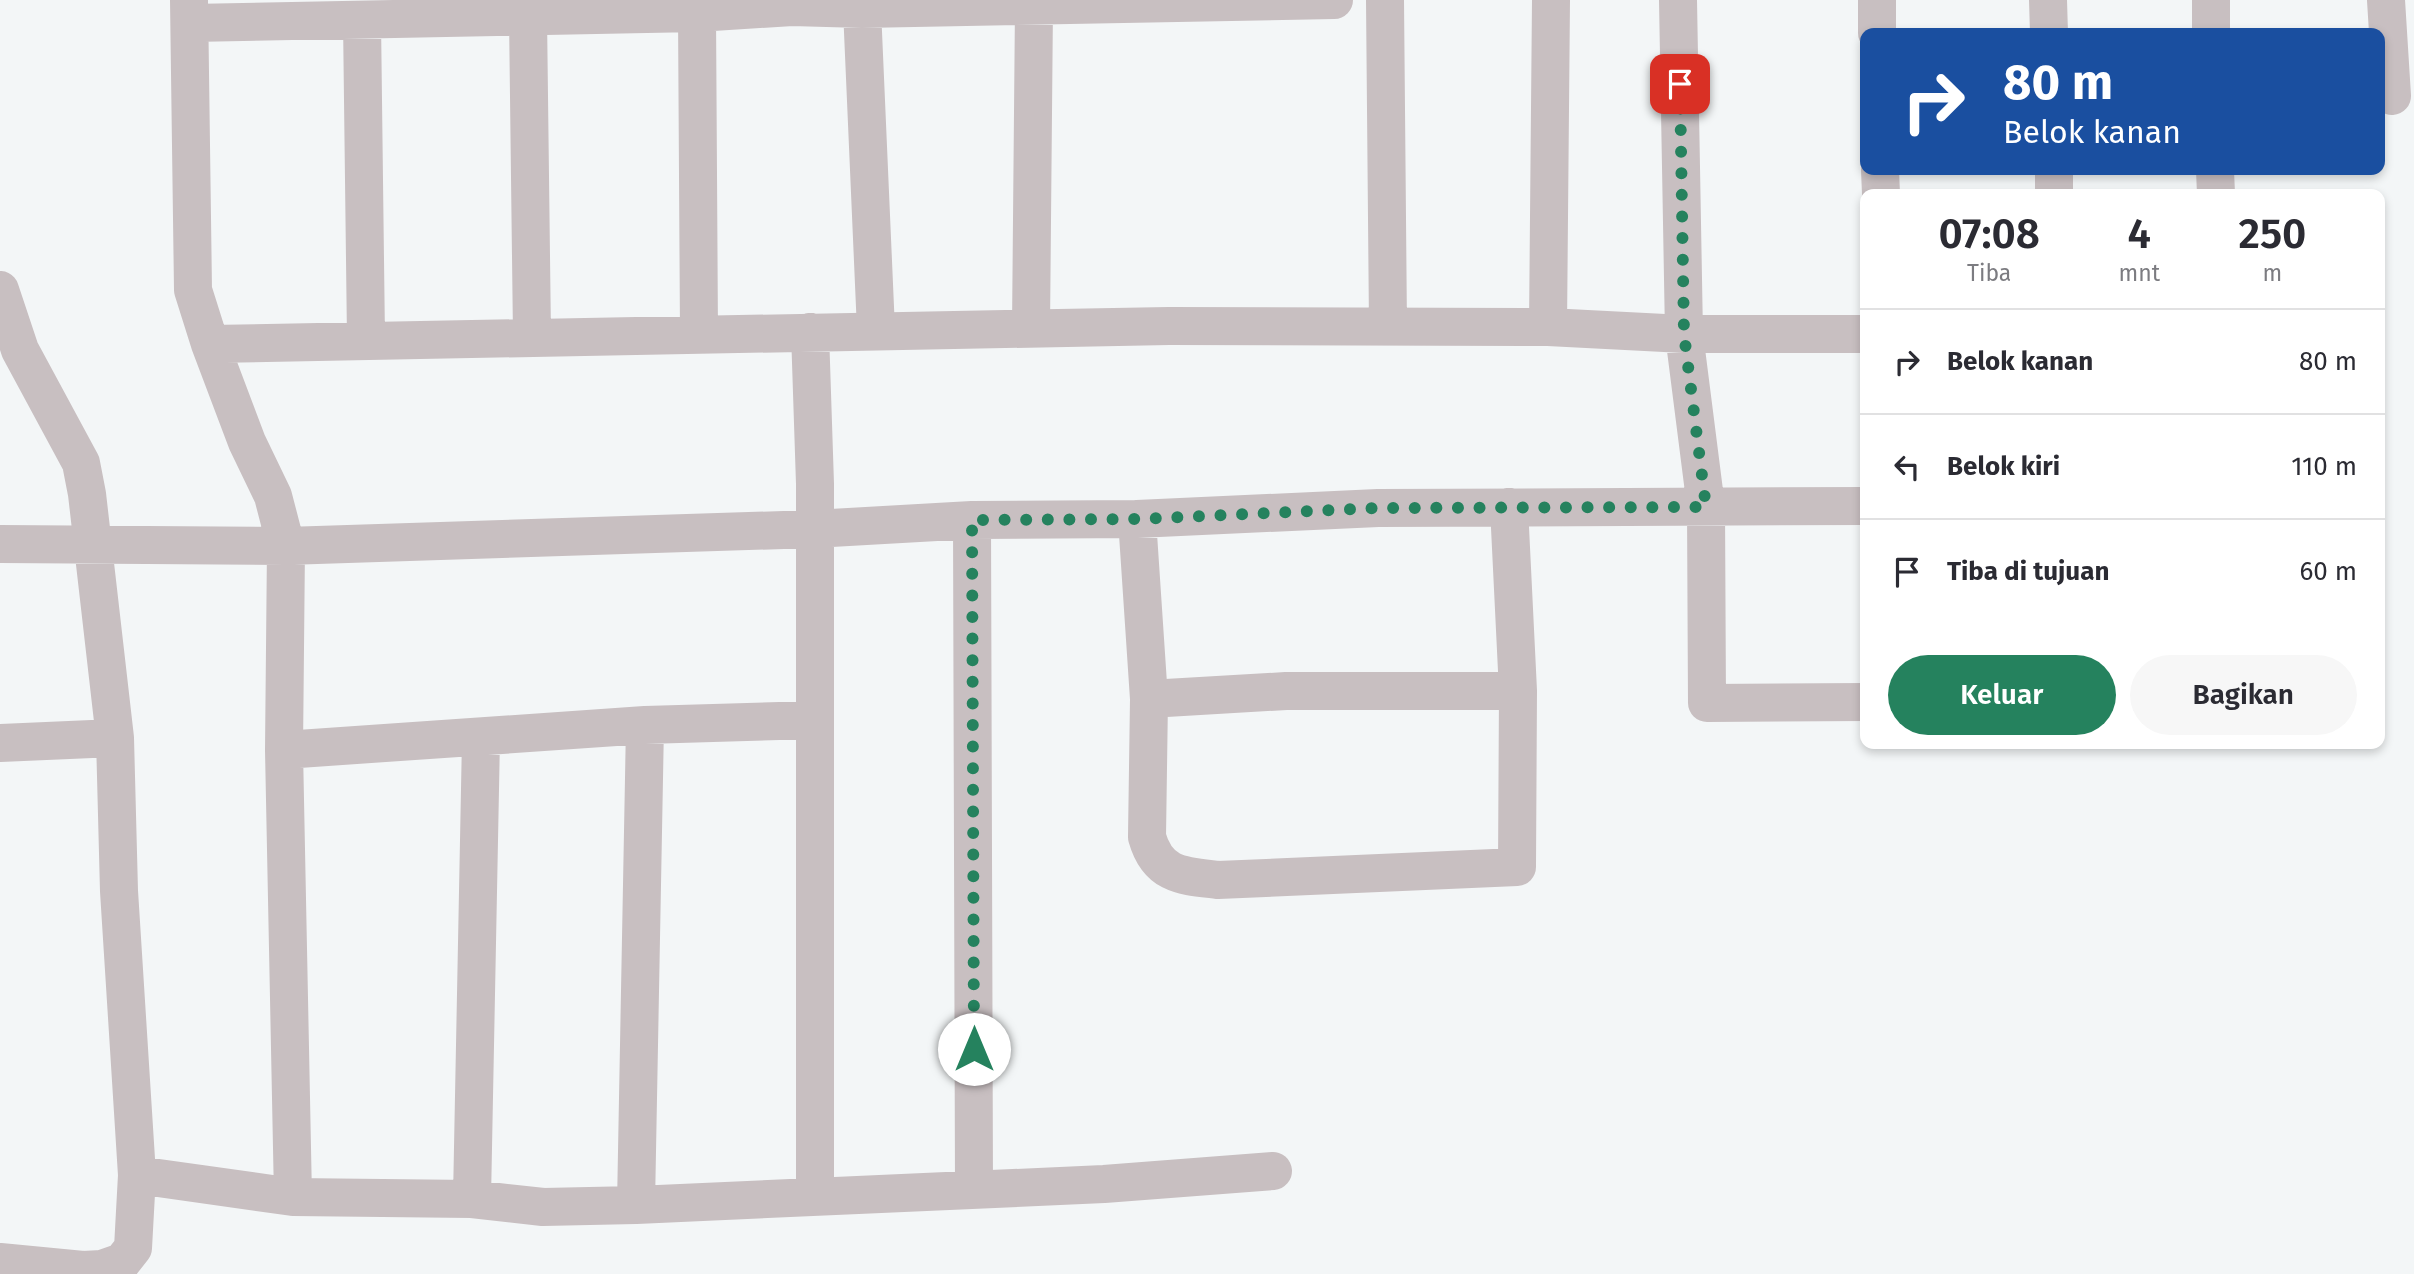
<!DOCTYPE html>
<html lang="id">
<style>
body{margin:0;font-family:"Fira Sans",sans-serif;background:#f7f7f7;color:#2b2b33;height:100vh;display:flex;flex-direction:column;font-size:26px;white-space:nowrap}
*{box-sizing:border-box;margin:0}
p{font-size:23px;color:#7c7c81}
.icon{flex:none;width:38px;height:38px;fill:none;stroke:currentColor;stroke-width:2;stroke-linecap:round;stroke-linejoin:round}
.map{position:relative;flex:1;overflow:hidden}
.panel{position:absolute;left:1860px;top:189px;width:525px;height:560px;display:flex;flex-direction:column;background:#fff;border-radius:14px;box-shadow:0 4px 10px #0003}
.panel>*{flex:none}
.hud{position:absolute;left:1860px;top:28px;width:525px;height:147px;border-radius:14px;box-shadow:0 4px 10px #0003;background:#1a4fa0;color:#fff;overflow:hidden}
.pin{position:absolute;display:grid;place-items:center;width:60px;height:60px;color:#fff;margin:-30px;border-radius:14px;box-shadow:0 4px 10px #0006}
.me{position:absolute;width:77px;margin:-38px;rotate:0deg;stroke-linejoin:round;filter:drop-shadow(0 0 5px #0008)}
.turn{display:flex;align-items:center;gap:24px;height:147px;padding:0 28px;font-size:32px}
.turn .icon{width:91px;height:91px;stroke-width:2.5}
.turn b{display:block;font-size:49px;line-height:60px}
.eta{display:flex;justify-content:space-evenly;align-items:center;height:119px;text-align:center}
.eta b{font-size:42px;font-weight:600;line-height:49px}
.cta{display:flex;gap:14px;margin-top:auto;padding:14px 28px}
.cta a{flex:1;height:80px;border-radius:42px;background:#25825e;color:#fff;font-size:28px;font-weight:600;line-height:80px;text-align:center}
.cta a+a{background:#f7f7f7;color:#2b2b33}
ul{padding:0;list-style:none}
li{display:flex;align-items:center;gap:21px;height:105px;padding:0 28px;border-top:2px solid #e1e1e2}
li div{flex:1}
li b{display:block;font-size:26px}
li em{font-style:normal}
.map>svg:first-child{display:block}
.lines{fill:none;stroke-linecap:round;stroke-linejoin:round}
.minor{stroke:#c8bfc1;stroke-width:38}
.route{stroke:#25825e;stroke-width:12;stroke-dasharray:0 21.6}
</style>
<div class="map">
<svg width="2414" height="1274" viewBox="0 0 2414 1274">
<rect width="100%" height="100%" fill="#f3f6f7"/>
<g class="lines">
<path class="minor" d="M189,0L193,290L210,344L247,442L273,496L286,546L284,750L293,1197
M1385,0L1388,327
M1678,0L1684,334L1706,507L1707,703L1866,702
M1877,0V33
M2048,0L2049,33
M2211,0V33
M2386,0L2392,96
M862,9L876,330
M697,13L699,334
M528,16L532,336
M362,20L366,339
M191,23L697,13L792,7L862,9L1334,0
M1880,170L1881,194
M2054,170V194
M2215,170L2216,194
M0,290L20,350L81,463L87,494L115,738L119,891L137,1175L133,1248L122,1262L102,1269L83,1270L0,1262
M1548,327L1551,0
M1031,328L1034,5
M810,332L815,484V1195
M210,344L1169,326L1548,327L1684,334H1866
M1137,519L1149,699L1147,837C1158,876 1183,876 1218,880L1517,867L1518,691L1509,507
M972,520L974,1188
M0,544L286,546L813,529L972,520L1137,519L1378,508L1866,506
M1149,699L1286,691H1518
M0,743L115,738
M284,750L645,725L814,720
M137,1175L293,1197L472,1199L543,1207L636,1205L1104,1184L1273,1171
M472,1199L481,738
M636,1205L645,725"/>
</g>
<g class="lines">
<path class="route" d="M974,1049L972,520L1137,519L1378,508L1706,507L1684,334L1680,84"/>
</g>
</svg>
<div class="pin" style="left:1680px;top:84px;background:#d93025"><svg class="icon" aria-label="arrive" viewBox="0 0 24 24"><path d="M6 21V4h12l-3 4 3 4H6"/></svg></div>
<svg class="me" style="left:974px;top:1049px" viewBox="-20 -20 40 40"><circle r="19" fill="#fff"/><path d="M0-13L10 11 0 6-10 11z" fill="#25825e"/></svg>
<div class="hud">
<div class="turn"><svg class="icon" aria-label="right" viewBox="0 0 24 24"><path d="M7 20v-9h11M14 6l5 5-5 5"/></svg><div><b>80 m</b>Belok kanan</div></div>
</div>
<section class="panel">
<div class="eta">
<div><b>07:08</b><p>Tiba</p></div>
<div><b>4</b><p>mnt</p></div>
<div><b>250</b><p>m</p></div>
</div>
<ul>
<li><svg class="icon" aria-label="right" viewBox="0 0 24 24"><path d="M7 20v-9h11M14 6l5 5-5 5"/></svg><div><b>Belok kanan</b></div><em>80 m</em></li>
<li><svg class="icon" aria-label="left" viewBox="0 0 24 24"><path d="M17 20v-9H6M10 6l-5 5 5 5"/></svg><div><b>Belok kiri</b></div><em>110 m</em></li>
<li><svg class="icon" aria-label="arrive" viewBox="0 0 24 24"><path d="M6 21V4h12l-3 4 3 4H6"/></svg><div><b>Tiba di tujuan</b></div><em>60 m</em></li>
</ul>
<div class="cta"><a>Keluar</a><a>Bagikan</a></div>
</section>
</div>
